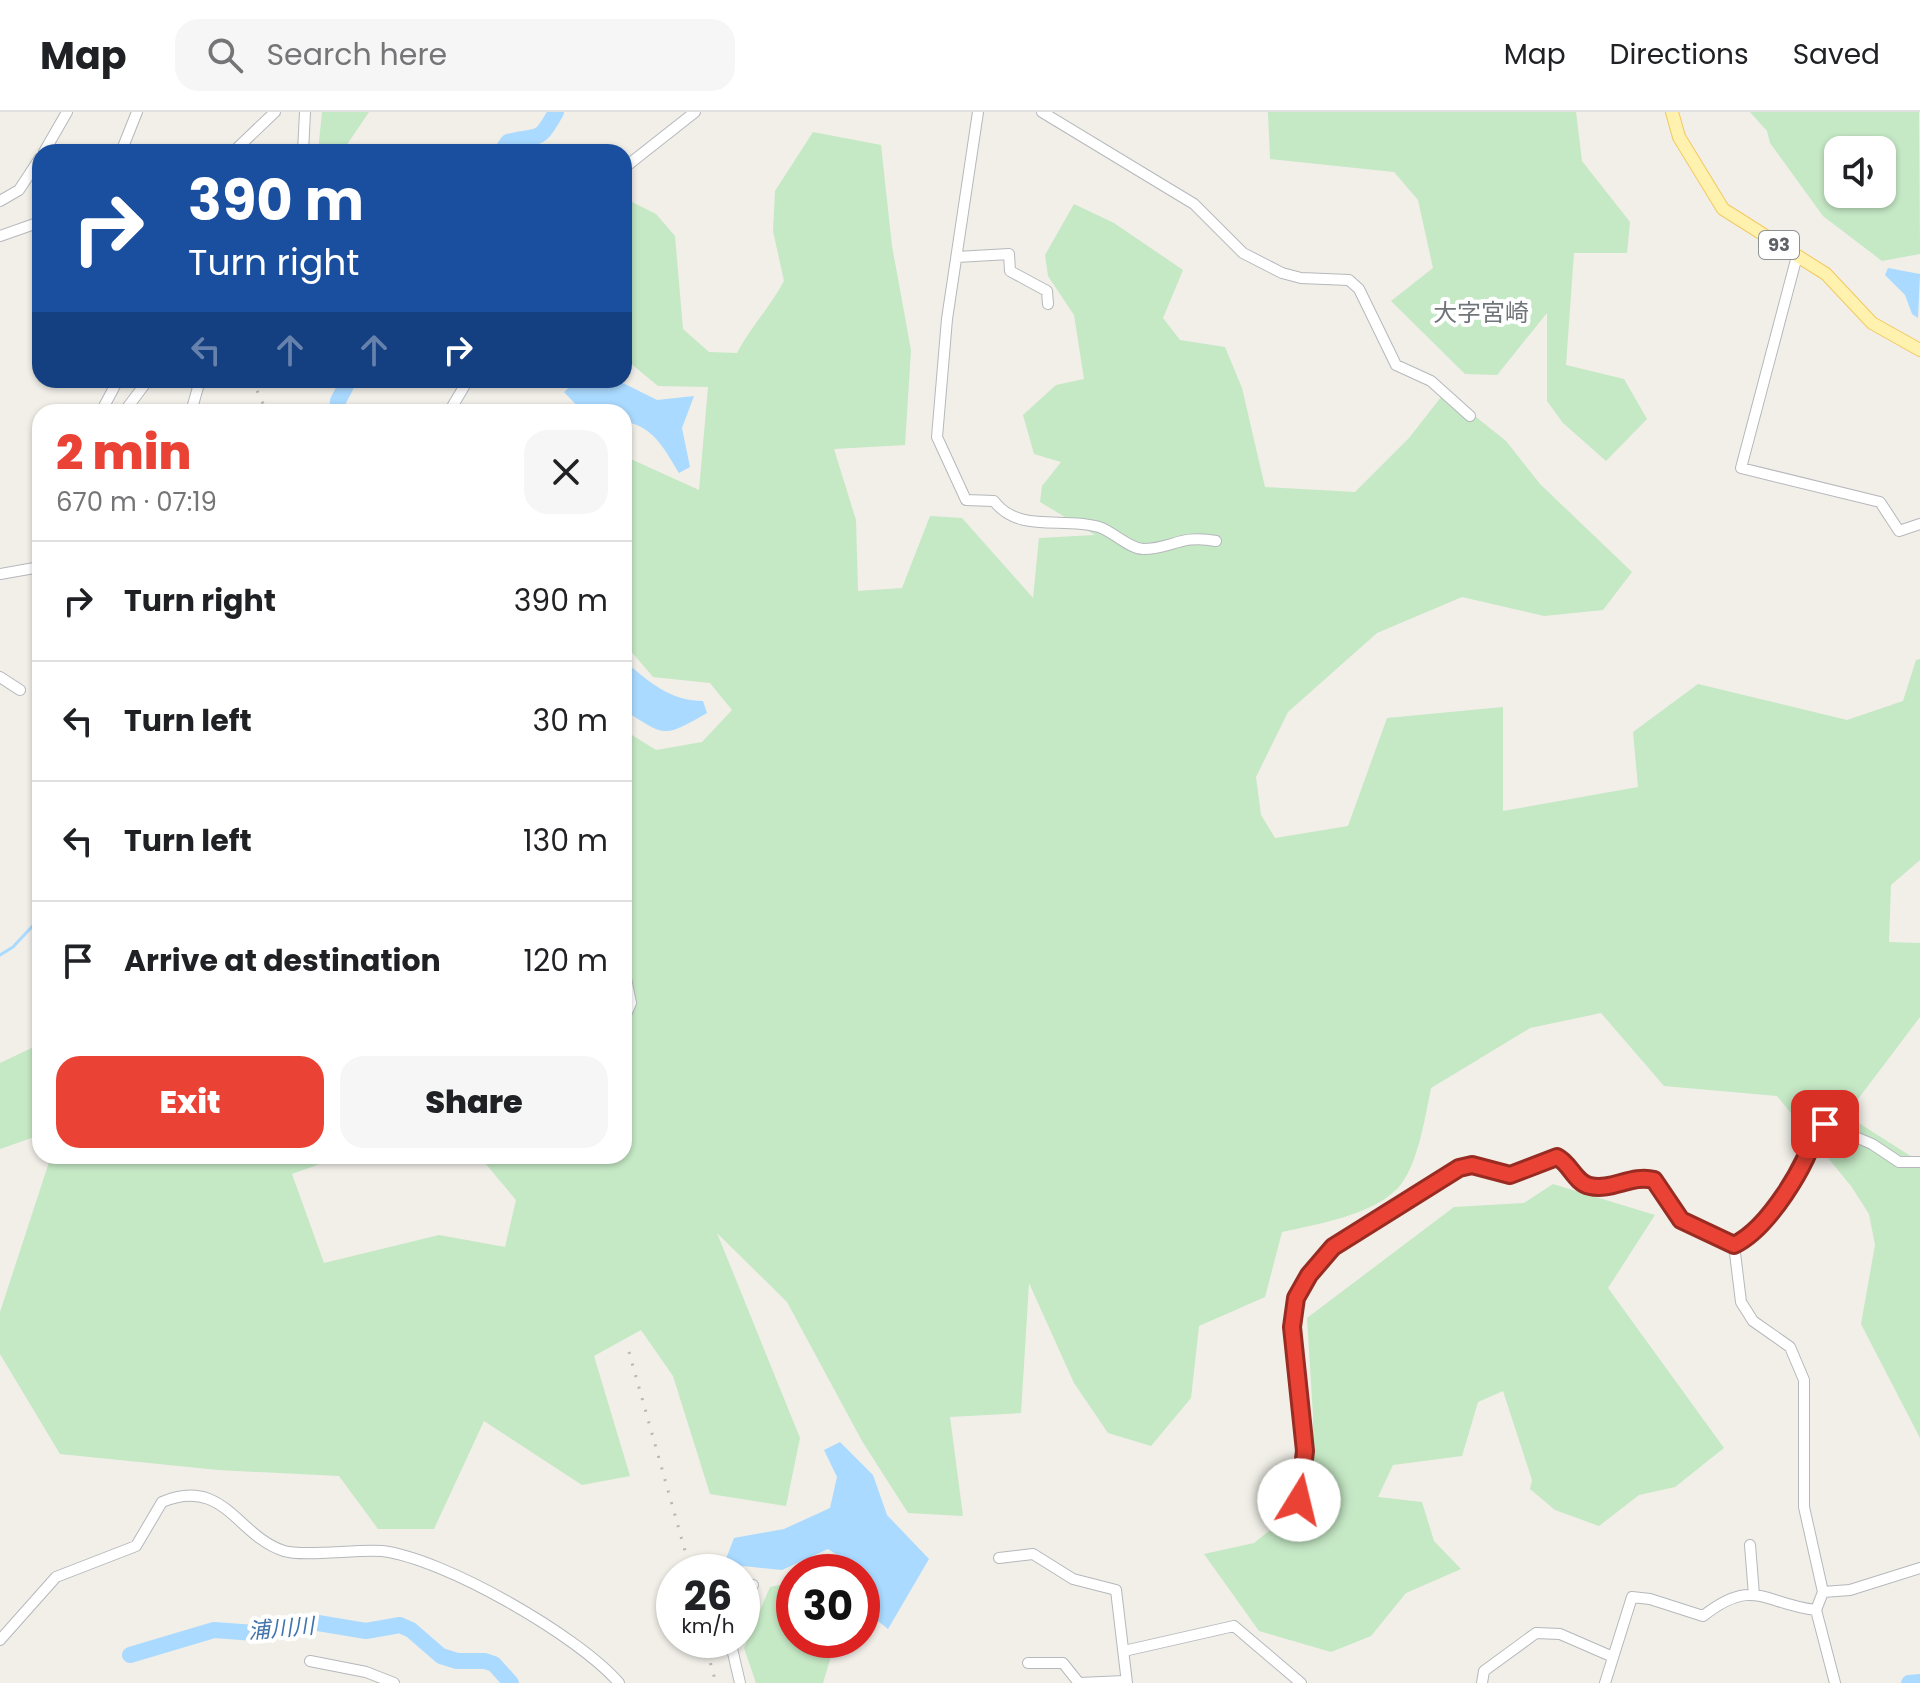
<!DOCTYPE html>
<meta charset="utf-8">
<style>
body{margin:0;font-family:Poppins,"Noto Sans JP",sans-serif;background:#f6f6f6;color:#202124;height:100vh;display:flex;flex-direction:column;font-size:30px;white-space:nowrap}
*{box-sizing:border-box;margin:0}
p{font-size:26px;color:#757577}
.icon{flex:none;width:44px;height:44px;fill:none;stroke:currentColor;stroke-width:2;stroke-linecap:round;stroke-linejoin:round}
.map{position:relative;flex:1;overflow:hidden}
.panel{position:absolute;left:32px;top:292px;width:600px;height:760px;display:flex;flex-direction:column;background:#fff;border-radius:24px;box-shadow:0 2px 6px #0004}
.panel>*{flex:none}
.banner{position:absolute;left:32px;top:32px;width:600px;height:244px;border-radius:24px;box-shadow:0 2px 6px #0004;background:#1a4fa0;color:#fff;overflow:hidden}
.fabs{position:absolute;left:1824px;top:24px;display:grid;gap:16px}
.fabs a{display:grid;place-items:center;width:72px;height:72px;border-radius:16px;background:#fff;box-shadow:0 2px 6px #0004;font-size:40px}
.speed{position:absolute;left:656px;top:1442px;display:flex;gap:16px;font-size:40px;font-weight:700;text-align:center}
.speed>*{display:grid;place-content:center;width:104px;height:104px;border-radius:50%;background:#fff;box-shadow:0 2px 6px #0004;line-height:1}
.speed small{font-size:20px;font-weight:400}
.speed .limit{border:12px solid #d22;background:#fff;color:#111}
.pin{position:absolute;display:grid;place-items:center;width:68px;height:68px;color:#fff;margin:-34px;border-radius:16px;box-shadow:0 4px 12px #0006}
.me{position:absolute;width:88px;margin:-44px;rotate:9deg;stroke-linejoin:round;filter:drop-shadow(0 0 6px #0008)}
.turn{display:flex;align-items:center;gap:28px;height:168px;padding:0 24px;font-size:36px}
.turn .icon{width:104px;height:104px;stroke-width:2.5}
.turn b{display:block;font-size:56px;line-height:68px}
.lanes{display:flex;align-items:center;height:76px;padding:0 24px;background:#0003;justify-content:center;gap:40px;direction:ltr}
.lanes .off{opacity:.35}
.round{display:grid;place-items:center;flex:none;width:84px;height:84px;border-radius:24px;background:#f6f6f6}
.overview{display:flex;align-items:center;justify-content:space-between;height:136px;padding:0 24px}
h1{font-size:48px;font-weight:800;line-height:60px;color:#ea4335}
.action{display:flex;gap:16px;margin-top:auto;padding:16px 24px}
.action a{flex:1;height:92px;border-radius:24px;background:#ea4335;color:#fff;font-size:32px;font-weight:800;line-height:92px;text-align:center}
.action a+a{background:#f6f6f6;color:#202124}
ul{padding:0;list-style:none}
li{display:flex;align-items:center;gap:24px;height:120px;padding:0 24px;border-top:2px solid #e0e0e0}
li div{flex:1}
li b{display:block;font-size:30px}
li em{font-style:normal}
header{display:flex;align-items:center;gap:48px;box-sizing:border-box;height:112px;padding:0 40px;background:#fff;border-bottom:2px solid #e0e0e0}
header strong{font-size:38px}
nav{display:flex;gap:44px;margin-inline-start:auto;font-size:28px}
.search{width:560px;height:72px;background:#f6f6f6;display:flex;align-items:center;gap:20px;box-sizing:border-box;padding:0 28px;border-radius:24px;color:#757577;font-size:30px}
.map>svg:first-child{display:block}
.green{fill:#c5e8c5;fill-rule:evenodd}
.water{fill:#aadaff}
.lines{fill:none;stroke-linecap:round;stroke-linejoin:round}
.stream{stroke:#aadaff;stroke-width:3}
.river{stroke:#aadaff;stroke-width:16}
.minor-casing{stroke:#b5b8bc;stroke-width:12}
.major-casing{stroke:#f2c960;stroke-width:14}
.minor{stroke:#fff;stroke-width:10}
.major{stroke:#fff2af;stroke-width:12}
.rail{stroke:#b6b7b8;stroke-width:3;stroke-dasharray:2 10;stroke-linecap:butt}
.route-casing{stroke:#982c22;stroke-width:20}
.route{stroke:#ea4335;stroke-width:14}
.labels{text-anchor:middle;stroke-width:8;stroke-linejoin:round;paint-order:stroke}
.shield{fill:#fff;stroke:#8f9295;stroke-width:2}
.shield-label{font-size:18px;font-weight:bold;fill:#5f6368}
.water-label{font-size:22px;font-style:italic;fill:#4174aa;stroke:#fff}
.quarter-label{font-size:24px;fill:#70757a;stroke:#fff}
</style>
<header>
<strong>Map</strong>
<div class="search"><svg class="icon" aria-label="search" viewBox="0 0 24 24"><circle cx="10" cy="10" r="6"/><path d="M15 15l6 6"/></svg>Search here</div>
<nav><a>Map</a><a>Directions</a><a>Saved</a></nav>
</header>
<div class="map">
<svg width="1920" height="1571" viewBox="0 0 1920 1571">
<rect width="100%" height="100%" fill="#f1efe8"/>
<path class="green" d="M322,0H369L342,40H318Z
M1268,0H1576L1582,49L1630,110L1627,141H1574L1566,253L1624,267L1647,307L1606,349L1563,311L1547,289V201L1497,263L1465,262L1391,189L1433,156L1418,88L1394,60L1270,47Z
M1750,0H1919L1920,142L1882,149L1823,104L1770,31L1767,19ZM1882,38V82H1838V38Z
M813,20L881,33L892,134L911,238L905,333L834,337L856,408L858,479L902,476L930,404L962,406L1033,486L1039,426L1095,423L1040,390L1042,374L1061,350L1034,342L1023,303L1056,273L1084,267L1074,203L1048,164L1045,143L1074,92L1114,111L1183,158L1163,206L1180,228L1225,235L1242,276L1265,375L1355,380L1409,326L1445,280L1506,329L1540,372L1632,460L1603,498L1544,504L1462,485L1377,521L1288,600L1256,665L1261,703L1275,726L1348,714L1387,606L1503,595V699L1638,675L1633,620L1698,572L1847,608L1903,589L1916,548L1920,547V748L1891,773L1889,830L1920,831V905L1846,1003L1920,1050V1326L1861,1212L1875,1133L1869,1102L1851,1074L1777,984L1664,974L1601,901L1530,916L1431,976C1425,1005 1418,1054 1398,1076C1372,1103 1318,1112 1282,1120L1265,1185L1199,1214L1191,1286L1151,1334L1108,1321L1074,1271L1029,1171L1021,1301L950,1305L963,1404L908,1401L862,1329L787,1190L717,1121L800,1326L786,1394L710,1382L673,1264L641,1218L594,1244L630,1364L582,1373L484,1309L434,1417H378L339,1364L218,1358L60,1342L0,1242V1200L51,1044H342L292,1062L324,1151L439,1123L505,1135L516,1088L479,1044H624V618L656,638L702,630L732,598L710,571L653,565L624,531V344L699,378L708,275L658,274L624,246V86L656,102L675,124L683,217L709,240L737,241C751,215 770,195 784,169L773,119L775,79Z
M40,932V1023L0,1037V951Z
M1553,1072L1655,1103L1608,1176L1724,1336L1675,1375L1639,1383L1599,1414L1555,1398L1530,1377L1532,1368L1503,1279L1478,1290L1462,1344L1393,1353L1378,1385L1422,1390L1434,1429L1461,1457L1406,1481L1371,1524L1331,1540L1259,1519L1204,1442L1254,1431L1290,1402L1312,1369L1313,1303L1307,1206L1454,1095L1524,1091Z
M794,1470V1528H836L823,1571H756L744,1536L770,1475Z"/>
<path class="water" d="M1888,156L1920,162L1918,206L1912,202L1905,183L1885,163Z
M577,268H617L657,288L694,284L682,316L690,355L679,361C665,338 653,313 624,310V300H583L564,280Z
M624,549C649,569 669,589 703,589L707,601C663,626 666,625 624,598Z
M840,1330L873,1363L887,1403L929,1447L888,1517L873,1505L869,1464L828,1437L782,1458L724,1452L734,1426L784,1417L830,1396L837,1365L824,1338Z"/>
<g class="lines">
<path class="stream" d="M0,843L13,835L40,806"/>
<path class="river" d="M501,40L508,30C540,21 537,34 556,0
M337,300L338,289L349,268
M130,1543L214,1518L255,1521L312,1510L366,1519L400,1513L411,1518L441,1544L457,1549H485L494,1552L511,1571
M1909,1571L1920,1570"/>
<defs>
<path id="minor" d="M978,0L947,207L937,325L966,388L994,389C1019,422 1063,404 1099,415C1114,420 1128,436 1143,437C1172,437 1180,422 1216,429
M1042,0L1194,92L1243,141L1282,161L1301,166L1349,168L1359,177L1396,253L1431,269L1470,304
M44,40L67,0
M121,40L137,0
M233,40L275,0
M303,40L305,0
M624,56L695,0
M0,89L19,78L40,46
M0,124L40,110
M1797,144L1741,356L1880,390L1899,419L1920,412
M957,145L1009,142L1010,159L1047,179L1048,192
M101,300L118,268
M124,300L148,268
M191,300L200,268
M449,300L468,268
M0,462L40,455
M0,565L20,578
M624,857L631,891L624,907
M1734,1133L1741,1190L1753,1209L1790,1235L1804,1268V1395L1823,1480L1816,1498L1835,1571
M1294,1396L1305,1358V1339L1292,1215L1296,1186L1309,1163L1333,1135L1451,1059L1472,1053L1510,1063L1557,1045L1580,1069L1591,1075L1646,1066L1654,1068L1681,1108L1734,1133C1768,1118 1808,1052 1816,1017L1825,1012L1872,1032L1899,1050H1920
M1750,1433L1754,1483
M999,1446L1033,1442L1073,1467L1116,1478L1127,1571
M742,1473H753
M1823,1480L1850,1478L1920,1456
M0,1528L56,1465L136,1434L162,1390C224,1364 237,1424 284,1439C303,1445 357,1437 382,1439C443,1446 579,1524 619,1571
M730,1528L740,1571
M1124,1539L1234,1514L1301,1571
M310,1549L366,1560L394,1571
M1028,1551H1063L1079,1571L1125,1569
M1482,1571L1484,1559L1536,1521L1560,1522L1613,1545
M1605,1571L1632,1485L1650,1487L1703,1504C1754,1464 1764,1492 1816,1498"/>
<path id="major" d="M1672,0L1679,25L1723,97L1826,162L1872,211L1920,238"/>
</defs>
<use href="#minor" class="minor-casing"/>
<use href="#major" class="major-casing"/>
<use href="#minor" class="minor"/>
<use href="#major" class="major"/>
<path class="rail" d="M252,268L267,300
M629,1240L691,1460
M704,1528L716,1571"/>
</g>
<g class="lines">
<defs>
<path id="route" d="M1299,1388L1305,1339L1292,1215L1296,1186L1309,1163L1333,1135L1459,1056L1472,1053L1510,1063L1557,1045C1570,1051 1575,1071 1590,1074C1612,1079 1632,1062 1654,1068L1681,1108L1734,1133C1768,1117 1808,1052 1816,1017L1825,1012"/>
</defs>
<use href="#route" class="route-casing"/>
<use href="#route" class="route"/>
</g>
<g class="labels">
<rect class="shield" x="1759" y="119" width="40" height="28" rx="6"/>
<g class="shield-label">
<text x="1779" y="139">93</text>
</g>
<g class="water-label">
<text transform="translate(281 1516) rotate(-5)" y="8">浦川川</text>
</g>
<g class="quarter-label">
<text x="1481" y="209">大字宮崎</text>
</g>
</g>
</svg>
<div class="fabs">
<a><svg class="icon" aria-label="sound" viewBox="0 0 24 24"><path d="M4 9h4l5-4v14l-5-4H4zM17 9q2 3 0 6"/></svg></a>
</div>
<div class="speed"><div>26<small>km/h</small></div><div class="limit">30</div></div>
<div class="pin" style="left:1825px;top:1012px;background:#d93025"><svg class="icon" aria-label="arrive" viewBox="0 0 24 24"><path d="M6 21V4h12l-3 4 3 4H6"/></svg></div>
<svg class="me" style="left:1299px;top:1388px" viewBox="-20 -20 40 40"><circle r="19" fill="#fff"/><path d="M0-13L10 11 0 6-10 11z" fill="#ea4335"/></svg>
<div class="banner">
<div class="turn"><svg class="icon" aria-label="right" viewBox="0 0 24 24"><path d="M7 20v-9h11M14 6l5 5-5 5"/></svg><div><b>390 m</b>Turn right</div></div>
<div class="lanes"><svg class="icon off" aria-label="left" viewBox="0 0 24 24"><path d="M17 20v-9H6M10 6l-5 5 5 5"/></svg><svg class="icon off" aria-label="ahead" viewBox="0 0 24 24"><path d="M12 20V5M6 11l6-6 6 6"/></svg><svg class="icon off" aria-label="ahead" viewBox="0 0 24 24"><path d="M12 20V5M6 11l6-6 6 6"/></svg><svg class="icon" aria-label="right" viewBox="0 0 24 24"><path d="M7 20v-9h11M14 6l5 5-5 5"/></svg></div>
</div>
<section class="panel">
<div class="overview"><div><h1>2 min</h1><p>670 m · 07:19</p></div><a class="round"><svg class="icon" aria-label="close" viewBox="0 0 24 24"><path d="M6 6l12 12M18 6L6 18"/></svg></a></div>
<ul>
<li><svg class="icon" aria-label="right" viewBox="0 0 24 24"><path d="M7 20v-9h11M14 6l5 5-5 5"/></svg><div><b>Turn right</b></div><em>390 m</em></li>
<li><svg class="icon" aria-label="left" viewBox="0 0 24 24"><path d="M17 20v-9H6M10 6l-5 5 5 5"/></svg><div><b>Turn left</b></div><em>30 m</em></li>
<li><svg class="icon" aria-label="left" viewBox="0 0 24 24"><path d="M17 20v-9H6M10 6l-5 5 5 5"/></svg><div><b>Turn left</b></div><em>130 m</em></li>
<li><svg class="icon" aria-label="arrive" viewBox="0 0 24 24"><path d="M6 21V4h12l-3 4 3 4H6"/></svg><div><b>Arrive at destination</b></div><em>120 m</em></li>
</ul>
<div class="action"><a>Exit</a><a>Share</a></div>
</section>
</div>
